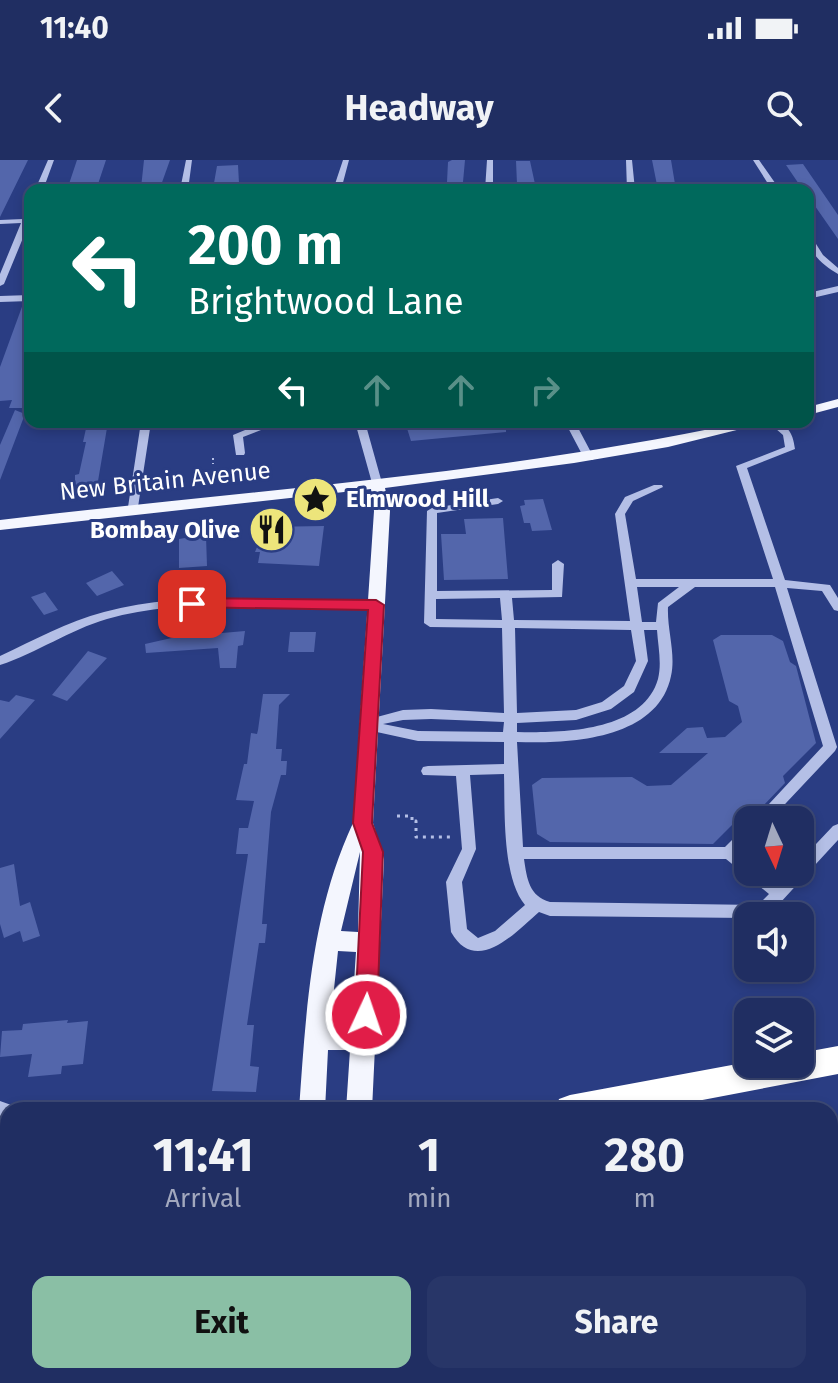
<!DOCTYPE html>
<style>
body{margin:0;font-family:"Fira Sans",sans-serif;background:#283668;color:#f1f3f6;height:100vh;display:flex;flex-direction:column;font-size:30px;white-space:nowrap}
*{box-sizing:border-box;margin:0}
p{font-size:26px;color:#a2a8be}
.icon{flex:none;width:44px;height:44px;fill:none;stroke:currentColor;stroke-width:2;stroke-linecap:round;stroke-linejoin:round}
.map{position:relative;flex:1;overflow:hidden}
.side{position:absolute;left:0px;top:942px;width:838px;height:282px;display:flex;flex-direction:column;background:#202e62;border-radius:24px 24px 0 0;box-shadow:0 4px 12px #0003,0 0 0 2px #3d4a77}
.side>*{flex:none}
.guide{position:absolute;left:24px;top:24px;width:790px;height:244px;border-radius:16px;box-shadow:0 4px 12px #0003,0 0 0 2px #3d4a77;background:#00695c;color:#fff;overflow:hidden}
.needle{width:52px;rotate:176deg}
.tools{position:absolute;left:734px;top:646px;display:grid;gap:16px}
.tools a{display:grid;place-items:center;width:80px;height:80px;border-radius:16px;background:#202e62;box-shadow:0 4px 12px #0003,0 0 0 2px #3d4a77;font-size:40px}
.pin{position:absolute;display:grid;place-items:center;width:68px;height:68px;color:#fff;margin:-34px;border-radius:16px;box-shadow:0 4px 12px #0006}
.me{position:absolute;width:88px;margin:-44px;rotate:3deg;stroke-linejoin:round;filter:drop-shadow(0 0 6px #0008)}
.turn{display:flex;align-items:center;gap:28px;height:168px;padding:0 32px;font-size:36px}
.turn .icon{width:104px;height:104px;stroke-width:2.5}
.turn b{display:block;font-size:56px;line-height:68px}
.lanes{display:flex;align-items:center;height:76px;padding:0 32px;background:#0003;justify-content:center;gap:40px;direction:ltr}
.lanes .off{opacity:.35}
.eta{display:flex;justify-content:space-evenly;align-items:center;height:136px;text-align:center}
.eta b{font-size:48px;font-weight:700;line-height:56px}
.primary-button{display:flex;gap:16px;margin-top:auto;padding:16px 32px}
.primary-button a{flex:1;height:92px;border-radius:16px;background:#8abfa5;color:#111;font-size:32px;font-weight:700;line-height:92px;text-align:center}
.primary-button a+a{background:#283668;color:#f1f3f6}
.status{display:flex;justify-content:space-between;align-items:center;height:56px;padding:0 40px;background:#202e62;direction:ltr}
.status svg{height:22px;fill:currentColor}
header{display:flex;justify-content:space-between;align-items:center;height:104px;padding:0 32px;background:#202e62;font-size:36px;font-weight:700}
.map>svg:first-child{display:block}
.building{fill:#5366ab}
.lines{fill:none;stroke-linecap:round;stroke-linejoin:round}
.path-far1{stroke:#b4bfe6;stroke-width:2;stroke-dasharray:2 3;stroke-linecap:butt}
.path{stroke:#b4bfe6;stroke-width:3;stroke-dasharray:3 5;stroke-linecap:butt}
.minor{fill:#b4bfe6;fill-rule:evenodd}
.major{fill:#f4f6fe;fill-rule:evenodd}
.highway{fill:#fff;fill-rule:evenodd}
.route{fill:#e11d48;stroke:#92132f;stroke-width:2}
.labels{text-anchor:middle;stroke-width:6;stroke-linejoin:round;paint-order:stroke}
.far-street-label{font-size:24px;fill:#fff;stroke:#2a3d83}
.far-poi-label{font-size:24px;font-weight:bold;fill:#fff;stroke:#2a3d83;text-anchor:start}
</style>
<div class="status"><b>11:40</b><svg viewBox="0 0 49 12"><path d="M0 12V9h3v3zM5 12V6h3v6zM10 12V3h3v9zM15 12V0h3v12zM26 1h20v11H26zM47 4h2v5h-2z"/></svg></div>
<header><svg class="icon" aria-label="back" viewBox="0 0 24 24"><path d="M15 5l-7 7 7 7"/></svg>Headway<svg class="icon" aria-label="search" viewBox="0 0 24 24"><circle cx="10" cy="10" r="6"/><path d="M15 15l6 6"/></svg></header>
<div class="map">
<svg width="838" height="1223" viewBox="0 0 838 1223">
<rect width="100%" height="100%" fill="#2a3d83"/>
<path class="building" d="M0,0H28L0,57Z
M77,0H106L98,24H69Z
M144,0H170L160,28H141Z
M452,0H465L463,22H447L448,2Z
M652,0H671L676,30H658Z
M516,1H530L535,24H517Z
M803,4L838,55V79L808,36V30H803L786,5Z
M238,5L239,23H214L217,6Z
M23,144H30L25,194H30V235L24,248H9L12,240L0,241V207Z
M15,250L25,254L0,320V285Z
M92,262H108L97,327L75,330V315L79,314L86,282H83L87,264Z
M405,262H506V272L411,281Z
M543,339L552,370L532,371L530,363H524L520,346L525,345L524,340Z
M503,358L508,419L444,420L441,374H466L464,359Z
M324,366L319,406L258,403L260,392H255L265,367Z
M198,373V377L206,376L207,406L179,408V379L185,378V374Z
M112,411L124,425L97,436L86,423Z
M45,432L58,450L44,455L31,437Z
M245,471L243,485L238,486L236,508H220L218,488L146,493L145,484L176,477Z
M290,472H316L314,492H288Z
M721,475H772L783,481L790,502L796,506L816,583L783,616L785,623L761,648L748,649L713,684L550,682L537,674L532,625L542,618L632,617L647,626L671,625L708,593H659L687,568L703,567L707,578L725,577L742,562L738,546L729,541L713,480Z
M88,491L107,498L67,541L52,535Z
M263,534H290L279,545L276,589H282L281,601H287L286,615H281L271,652L262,764H267L265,783H259L247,865H254L250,906L259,907L256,932L212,931L248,694H236L239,668H248L254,641L236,640L244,604H247L251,573L257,574L258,570Z
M16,535L35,540L0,579V540L9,542Z
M14,704L20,746L30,742L40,776L23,782L20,771L4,778L0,764V708Z
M68,860L67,863L88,861L83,904L62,906L61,914L28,917L32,894L0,897L2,871L22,870L23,864Z"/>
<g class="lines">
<path class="path-far1" d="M213,298V304"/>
<path class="path" d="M397,656H412V662L416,661V677H451"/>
<path class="minor" d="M48,0H54L43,30H35Z
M186,0H192L188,30H180Z
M343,0H349L341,30H333Z
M487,0H493V30H485Z
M626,0H632L635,30H627Z
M753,0H759L780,30H772Z
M27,50H30V61L4,124L0,126V114L21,63L0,64V60L23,59Z
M808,76H811L823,95L838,108V114C824,106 808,93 808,76Z
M838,126V132L808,139V133Z
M30,135V141L0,142V136Z
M141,262H151L138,347L133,350L128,347Z
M355,262H365L382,323L381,325L377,326L372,323Z
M565,262H575L594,298L593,300H585Z
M768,262C787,262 793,272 795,289L747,308L785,420L830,425L838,438V451L834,450L822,431L787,428L837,587L835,591L770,660H754L823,586L775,427H695L668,447C667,470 676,494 671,516C658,580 568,584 517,582L523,687H725L743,669L748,667V683L739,692L748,699V712H764L779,723L789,712H800V701L833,666L838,664V680L768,756H748V758L550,756L539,752C515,773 476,816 451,772L446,722L462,689L456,616L423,615L421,611L423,607L428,606L504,604V582L418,581L363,569L360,564L362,561L403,550L431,549L504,553L502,468L430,467L424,463L427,351L432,348L498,338L503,341L498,344L437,353V431L552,430V404L558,400L564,404L562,437L512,438L514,460L630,461L615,354L625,337L654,325H662L663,327L633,341L625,354L636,419H773L736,306L785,287L783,275ZM637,427H679L658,443L656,462H642ZM500,438L502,460L436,459V439ZM515,468L631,470L636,501L624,526L602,542L576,550L517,553ZM644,470H657C658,486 662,503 658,519C643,572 561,573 517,572V563L576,560L611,549L634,532L648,501ZM431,559L504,562L503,572L418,571L383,564L403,560ZM504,614C505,650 502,718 525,745L495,771L478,778L467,769L462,722L476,689L470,615ZM524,699H726L769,734L758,745L550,742C529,736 527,719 524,699Z
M257,265L261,266V270L243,277L245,293L244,295H236L233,275Z
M240,438L376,441L382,445L376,449C288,448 193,435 107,459C69,470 37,493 0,505V496C34,480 67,462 104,452C148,440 194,438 240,438Z
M0,941L14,946L16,950H8V961L0,959Z"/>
<path class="major" d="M838,239V247L808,255V247Z
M743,262H769L668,287L574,303L385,328L390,351L373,663L384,699L372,950H346L350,890H328L325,950H299C306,852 311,753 353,663L374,351L371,329L0,370V360C249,330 497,315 743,262ZM360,692L358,772L341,771ZM338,791L356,792L351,867H330Z
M281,1216H311L310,1223H280Z"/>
<path class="highway" d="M838,886V914L650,950H555L559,939L570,935L748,902L800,904V893Z
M838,1015V1048L830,1051V1018Z
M838,1142V1178L830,1181V1145Z
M30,1216H74L71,1223H27Z
M329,1216H379L376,1223H326Z
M678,1216H727L724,1223H675Z"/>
</g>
<path class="route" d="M192,438L376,440L384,445L372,663L383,692L377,855L374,862L366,865L358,862L355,855L363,692L353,663L368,450L186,447L184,444Z"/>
<defs>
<symbol id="sight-disc" viewBox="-11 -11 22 22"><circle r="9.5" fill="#ede57b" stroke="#2a3d83"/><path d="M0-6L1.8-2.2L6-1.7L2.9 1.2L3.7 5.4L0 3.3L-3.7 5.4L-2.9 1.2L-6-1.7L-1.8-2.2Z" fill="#111"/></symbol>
<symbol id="restaurant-disc" viewBox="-11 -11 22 22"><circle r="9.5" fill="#ede57b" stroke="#2a3d83"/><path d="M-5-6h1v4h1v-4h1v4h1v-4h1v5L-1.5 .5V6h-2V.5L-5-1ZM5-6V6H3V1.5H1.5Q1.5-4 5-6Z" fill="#111"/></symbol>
</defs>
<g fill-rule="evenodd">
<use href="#sight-disc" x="290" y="314" width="51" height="51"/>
<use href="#restaurant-disc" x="246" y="344" width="51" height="51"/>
</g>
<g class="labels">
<g class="far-street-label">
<text transform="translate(165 321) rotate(-6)" y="8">New Britain Avenue</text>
</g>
<g class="far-poi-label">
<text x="346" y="347">Elmwood Hill</text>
<text x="240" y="378" text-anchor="end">Bombay Olive</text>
</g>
</g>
</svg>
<div class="tools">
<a><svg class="needle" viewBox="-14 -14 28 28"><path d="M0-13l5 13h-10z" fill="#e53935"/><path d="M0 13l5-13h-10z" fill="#a2a8be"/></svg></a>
<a><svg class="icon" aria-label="sound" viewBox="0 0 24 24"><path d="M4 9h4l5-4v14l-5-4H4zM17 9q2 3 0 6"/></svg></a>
<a><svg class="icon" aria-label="layers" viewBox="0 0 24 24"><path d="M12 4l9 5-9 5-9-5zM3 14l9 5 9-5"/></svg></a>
</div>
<div class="pin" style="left:192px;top:444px;background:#d93025"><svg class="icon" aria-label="arrive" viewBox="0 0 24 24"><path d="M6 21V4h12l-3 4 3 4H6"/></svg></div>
<svg class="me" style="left:366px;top:855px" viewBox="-20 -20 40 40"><circle r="17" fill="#e11d48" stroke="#fff" stroke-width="3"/><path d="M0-11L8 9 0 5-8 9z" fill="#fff"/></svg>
<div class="guide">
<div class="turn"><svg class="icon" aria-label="left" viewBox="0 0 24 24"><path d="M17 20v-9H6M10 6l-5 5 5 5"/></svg><div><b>200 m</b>Brightwood Lane</div></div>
<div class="lanes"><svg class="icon" aria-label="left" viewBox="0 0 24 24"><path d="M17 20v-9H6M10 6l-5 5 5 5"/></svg><svg class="icon off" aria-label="ahead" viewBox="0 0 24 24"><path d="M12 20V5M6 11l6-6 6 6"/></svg><svg class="icon off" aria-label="ahead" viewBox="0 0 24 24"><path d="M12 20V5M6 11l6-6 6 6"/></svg><svg class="icon off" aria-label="right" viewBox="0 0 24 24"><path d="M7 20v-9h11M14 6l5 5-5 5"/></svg></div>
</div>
<section class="side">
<div class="eta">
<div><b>11:41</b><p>Arrival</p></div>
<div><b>1</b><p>min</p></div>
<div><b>280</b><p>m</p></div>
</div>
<div class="primary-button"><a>Exit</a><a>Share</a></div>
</section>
</div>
